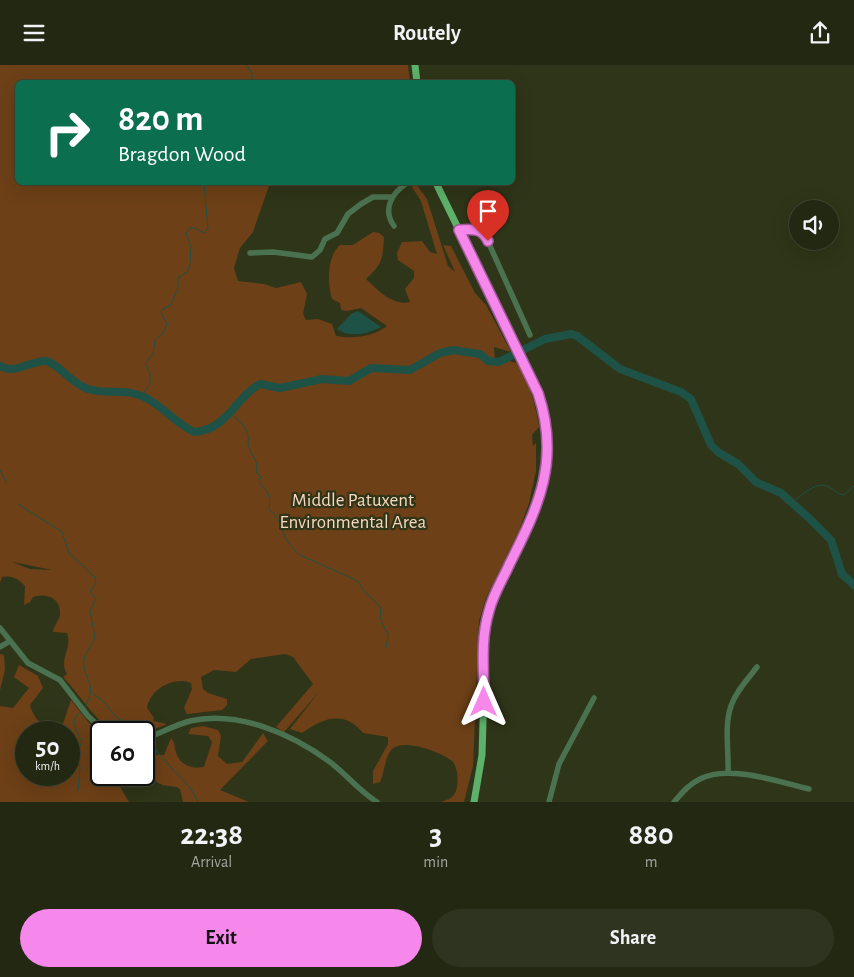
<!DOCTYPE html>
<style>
body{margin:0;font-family:"Alegreya Sans",sans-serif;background:#2f3420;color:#f1f3f6;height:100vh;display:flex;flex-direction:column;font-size:19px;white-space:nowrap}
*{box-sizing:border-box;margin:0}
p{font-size:16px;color:#a3a69f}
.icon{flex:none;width:28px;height:28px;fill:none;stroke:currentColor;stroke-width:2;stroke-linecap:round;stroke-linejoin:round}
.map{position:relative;height:737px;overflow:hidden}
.panel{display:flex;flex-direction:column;background:#232812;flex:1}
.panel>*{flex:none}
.hud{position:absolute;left:15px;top:15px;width:500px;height:105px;border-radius:8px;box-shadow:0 5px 20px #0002,0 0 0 1px #404432;background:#0b6e4f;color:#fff;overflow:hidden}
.controls{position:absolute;left:789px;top:135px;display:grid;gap:10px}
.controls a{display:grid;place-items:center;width:50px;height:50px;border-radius:50%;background:#232812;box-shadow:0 5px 20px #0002,0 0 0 1px #404432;font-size:25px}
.speed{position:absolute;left:15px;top:656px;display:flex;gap:10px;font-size:25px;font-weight:700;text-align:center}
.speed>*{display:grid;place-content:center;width:65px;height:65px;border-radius:50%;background:#232812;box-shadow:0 5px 20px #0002,0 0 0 1px #404432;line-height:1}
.speed small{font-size:12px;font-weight:400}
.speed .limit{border:2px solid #111;border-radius:8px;background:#fff;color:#111}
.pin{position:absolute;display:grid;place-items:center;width:42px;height:42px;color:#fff;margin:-51px -21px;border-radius:50% 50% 50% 0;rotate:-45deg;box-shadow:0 0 5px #0007}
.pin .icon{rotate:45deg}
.me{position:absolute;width:55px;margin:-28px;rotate:0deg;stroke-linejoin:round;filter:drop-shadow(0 0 4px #0008)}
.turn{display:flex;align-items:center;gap:18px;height:105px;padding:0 20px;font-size:22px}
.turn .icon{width:65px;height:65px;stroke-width:2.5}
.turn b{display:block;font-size:35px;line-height:42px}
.eta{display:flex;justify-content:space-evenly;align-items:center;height:85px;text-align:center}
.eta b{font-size:30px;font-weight:700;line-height:35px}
.primary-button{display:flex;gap:10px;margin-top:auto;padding:10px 20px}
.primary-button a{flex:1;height:58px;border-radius:30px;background:#f688ec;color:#111;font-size:20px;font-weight:700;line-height:58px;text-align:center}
.primary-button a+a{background:#2f3420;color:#f1f3f6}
header{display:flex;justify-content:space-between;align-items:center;height:65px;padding:0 20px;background:#232812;font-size:22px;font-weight:700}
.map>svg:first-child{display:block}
.green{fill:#6d4017;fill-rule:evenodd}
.water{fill:#1f5247}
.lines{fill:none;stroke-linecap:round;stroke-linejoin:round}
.stream{stroke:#1f5247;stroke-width:1}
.river{stroke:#1f5247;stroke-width:8}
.minor{stroke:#4b7250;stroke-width:5.5}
.major{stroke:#5db16a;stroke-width:7}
.route-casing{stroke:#a05899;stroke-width:12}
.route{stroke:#f688ec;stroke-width:9}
.labels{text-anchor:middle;stroke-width:4.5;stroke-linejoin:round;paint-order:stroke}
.park-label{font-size:19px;fill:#fad8bf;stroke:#2f3518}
</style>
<header><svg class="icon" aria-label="menu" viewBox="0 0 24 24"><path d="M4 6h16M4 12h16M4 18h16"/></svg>Routely<svg class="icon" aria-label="share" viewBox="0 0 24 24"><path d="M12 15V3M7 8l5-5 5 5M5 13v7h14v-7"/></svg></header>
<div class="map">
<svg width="854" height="737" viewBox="0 0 854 737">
<rect width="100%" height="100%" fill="#2f3518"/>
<path class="green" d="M0,0H408L410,17L18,18V118H270L253,167L240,183L234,203L238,216L264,219L276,223L301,217L307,229L303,249L306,255L318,254L332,259L336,271C354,274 372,272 387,261L361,243L347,246L341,245L340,238L332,234C327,218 327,191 340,180H353L373,167L379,168L384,172C383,195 382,199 366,214C378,225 392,241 410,237L405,224L414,213V206L398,195L397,188L402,177L422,176L430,187L437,189L421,136L412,122L416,119L427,134L448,201L455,207L443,180L451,181L475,228L486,240L511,287L494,282L495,298L509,296L517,298C529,317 536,340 539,362L532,370L533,381L536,378V406L529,438L519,466L486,533L479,556L473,701L464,737H442C445,735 450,734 452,732C460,726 459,703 452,696C441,687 403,673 392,684C384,693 385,707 380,717L373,719V706L388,679V672L363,668C344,645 323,653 302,668L290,664L319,627L284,667L276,662L313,619L293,592L285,589L251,594L236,607L214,605L201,612L203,624L208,628L227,634V640L222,645L187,649L184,643L192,624L191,618C174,611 150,624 147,643L154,653L153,656L167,659C106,686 100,652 63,612L67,609C58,594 73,583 67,568L53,567C54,560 61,553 60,548C60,532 46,528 33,532L30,537L24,540L25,521C18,514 13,510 2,512L0,518ZM12,497H13L52,505L30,504Z
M0,589L4,590L5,605L0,625Z
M19,600L38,611L43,623L30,640C34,655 45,665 61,664L71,635L93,663L101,671V710H118L120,722L129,737H0V641L13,643L29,623L14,612ZM26,668H69V710H26Z
M203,661L218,665L221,671L218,691L227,699L242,697L263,668L268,676L220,725L249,737H183L180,724C173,719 164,723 157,717C150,710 153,701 144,697V685L152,690H164L171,673C175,678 174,679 175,684C179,700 190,704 204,702L212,677L208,671L188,669L191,663Z"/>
<path class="water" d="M358,246L381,262C368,269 349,273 337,264L351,249Z"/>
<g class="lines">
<path class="stream" d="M247,0L252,9V18
M142,330L150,319V308L145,299L153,289L155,275L164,267L167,259L161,247L164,243L170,241L178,223V213L187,207L190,199L191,181L186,169L190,163H195L204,168L208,164L204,118
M231,349C238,355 246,361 248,371C249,375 247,378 249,382C252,391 259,396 256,407L261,412L259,418C269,425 271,434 269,445C279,449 282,466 287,476C289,480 297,487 300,490L358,516L363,525L381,542L380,553L388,570L386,583
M0,405L6,417
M792,437C802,431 816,415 829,422C835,425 837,429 844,430L854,421
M18,439L62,467L69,488L95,512L96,519L90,526L96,534L90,546L95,573C92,581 85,587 84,595C82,614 99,618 85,642
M93,629L101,634L117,653L144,668
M148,677L191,724L198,737
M78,726L80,702L76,688L82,677C78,667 68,655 81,647"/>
<path class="river" d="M0,301C15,310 31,295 47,296C63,303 71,318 88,324C107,330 126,323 144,332C163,341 175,358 194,367C229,364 235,332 260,319L280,323L322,314L349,316L371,303L410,305L440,288L453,285L480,289L488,296L499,297L545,274L571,269L577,271L620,304L681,327L691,334L711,380L718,387L738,399L756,417L781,428L809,453L831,475L842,509L854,520"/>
<path class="minor" d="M394,161C382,144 392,128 407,118
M459,165H477L486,172L530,270
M250,188L273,187L312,192L320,185L325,174L337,168L348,149L361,139L373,132H392
M0,563L28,598L60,615L88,651L106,668
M0,582L10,576
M144,674C160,669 174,660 190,656C238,645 292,669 330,697C346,709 359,726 377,737
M728,708C729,687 724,661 731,641C736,626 748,614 757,602
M549,737L559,699L594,633
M674,737C682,728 689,719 700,714C729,699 779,717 809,724"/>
<path class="major" d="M415,0L417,18
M436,118L531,312C562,383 544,430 512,494C502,515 491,535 486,558L482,690L474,737"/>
</g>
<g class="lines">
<defs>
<path id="route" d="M484,637C484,608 480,575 489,546C493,529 503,514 510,498C540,439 560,394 538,328L459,165C473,164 482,163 488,176"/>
</defs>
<use href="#route" class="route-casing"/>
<use href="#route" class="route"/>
</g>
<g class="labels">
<g class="park-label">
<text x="353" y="441">Middle Patuxent<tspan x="353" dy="22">Environmental Area</tspan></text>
</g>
</g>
</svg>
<div class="controls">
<a><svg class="icon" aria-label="sound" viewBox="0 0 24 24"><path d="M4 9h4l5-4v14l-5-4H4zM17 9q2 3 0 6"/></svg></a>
</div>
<div class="speed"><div>50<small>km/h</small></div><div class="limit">60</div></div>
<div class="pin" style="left:488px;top:176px;background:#d93025"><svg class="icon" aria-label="arrive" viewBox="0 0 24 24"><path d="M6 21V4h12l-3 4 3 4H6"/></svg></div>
<svg class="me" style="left:484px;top:637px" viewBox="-20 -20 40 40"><path d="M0-17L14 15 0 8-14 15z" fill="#f688ec" stroke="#fff" stroke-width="4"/></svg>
<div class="hud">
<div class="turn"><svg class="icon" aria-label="right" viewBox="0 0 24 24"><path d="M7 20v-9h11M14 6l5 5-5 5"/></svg><div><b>820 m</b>Bragdon Wood</div></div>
</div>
</div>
<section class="panel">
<div class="eta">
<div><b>22:38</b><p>Arrival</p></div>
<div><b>3</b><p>min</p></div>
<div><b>880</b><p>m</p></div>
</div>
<div class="primary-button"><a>Exit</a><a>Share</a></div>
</section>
